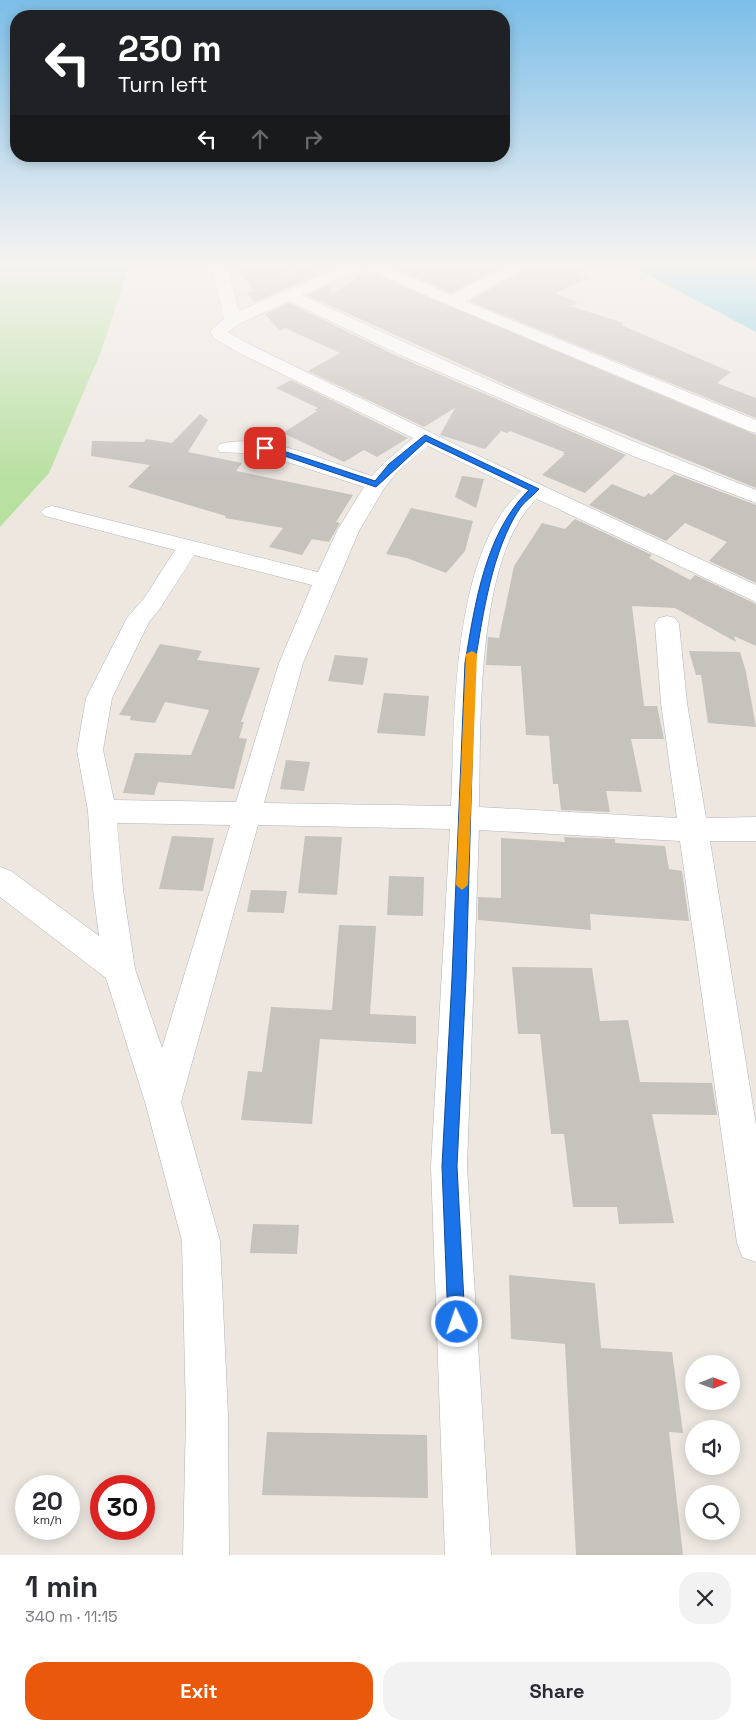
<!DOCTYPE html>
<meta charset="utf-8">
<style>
body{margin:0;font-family:"Space Grotesk",sans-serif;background:#f2f2f3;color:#2b2b33;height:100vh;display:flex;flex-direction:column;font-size:19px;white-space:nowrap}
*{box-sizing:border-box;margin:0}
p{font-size:16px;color:#7c7c81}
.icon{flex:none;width:28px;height:28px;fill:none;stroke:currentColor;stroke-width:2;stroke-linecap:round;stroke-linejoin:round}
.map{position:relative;height:1555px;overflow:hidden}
.panel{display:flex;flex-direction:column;background:#fff;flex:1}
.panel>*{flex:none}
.top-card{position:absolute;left:10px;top:10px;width:500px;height:152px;border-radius:20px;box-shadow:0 2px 12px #0003;background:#202124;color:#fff;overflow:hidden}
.needle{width:32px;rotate:89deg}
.buttons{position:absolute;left:685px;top:1355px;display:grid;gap:10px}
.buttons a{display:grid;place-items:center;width:55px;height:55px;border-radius:50%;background:#fff;box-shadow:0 2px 12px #0003;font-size:25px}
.speed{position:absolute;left:15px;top:1475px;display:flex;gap:10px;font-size:25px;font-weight:700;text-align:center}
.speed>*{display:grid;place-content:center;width:65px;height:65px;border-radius:50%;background:#fff;box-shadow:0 2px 12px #0003;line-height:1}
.speed small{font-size:12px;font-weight:400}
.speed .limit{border:8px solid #d22;background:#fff;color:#111}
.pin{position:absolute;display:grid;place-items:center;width:42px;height:42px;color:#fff;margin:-21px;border-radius:10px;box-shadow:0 2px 8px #0006}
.me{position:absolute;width:55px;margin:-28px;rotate:357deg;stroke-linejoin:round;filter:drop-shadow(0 0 4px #0008)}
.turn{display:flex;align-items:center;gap:18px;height:105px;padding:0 25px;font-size:22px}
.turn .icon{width:65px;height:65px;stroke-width:2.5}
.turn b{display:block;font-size:35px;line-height:42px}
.lanes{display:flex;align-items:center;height:48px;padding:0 25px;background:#0003;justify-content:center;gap:25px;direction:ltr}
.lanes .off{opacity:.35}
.round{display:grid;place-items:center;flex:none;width:52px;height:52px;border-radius:20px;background:#f2f2f3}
.overview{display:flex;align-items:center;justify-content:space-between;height:85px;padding:0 25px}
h1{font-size:30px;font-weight:700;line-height:38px}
.action{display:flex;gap:10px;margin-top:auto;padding:10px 25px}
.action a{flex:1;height:58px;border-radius:20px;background:#ea580c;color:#fff;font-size:20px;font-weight:700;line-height:58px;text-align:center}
.action a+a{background:#f2f2f3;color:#2b2b33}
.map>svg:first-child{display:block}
.green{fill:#b8e0a1}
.water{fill:#7bcde8}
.building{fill:#c6c2bc}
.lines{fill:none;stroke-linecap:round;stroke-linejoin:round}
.minor-casing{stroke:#b1b3bc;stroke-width:1}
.minor{fill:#fff;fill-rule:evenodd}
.route{fill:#1a73e8;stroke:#114b97}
.slow{fill:#f59e0b}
</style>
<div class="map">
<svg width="756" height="1555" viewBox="0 0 756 1555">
<rect width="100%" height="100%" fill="#ede7e0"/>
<path class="green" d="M0,263H130L102,349L49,473L0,527Z"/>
<path class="water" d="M626,263H756V332Z"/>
<path class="building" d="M255,263H278L284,275L310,269L316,275L255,302L246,293L254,291L235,265Z
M401,263H508L451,293L391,266Z
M532,263H602L578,273L588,278L555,293L578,302L570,306L624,323L621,325L731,372L717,383L756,398V418L469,301L529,268Z
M373,274L756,435V488L528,395L307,295L327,286L334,293L359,276L364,277Z
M289,303L397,356L626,455L585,493L542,475L565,454H563L564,452L510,431L507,433L501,431L485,449L440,435L455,408L424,427L308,371L340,353L285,328L280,331L265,314Z
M291,380L408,438L377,457L364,450L344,462L283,433L317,411L314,410L318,408L276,388Z
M200,414L208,420L188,452L242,463L236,471L353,495L336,522L340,523L329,542L312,539L302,555L269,547L283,528L225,518L226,516L128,487L150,465L91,456L92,441L144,442L146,439L172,443Z
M674,474L756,505V583L709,561L727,542L685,523L666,541L589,505L612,484L644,497L649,493L651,495Z
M462,476L484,479L476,508L455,497Z
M411,508L473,521L465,551L446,573L407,558L386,554Z
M575,519L652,555L649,558L690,580L695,575L756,604V646L734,636L736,642L675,608L632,606L644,706H657L664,739H631L642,792L606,791L610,812L561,810L558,784H553L549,736L526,735L521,666L486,665L488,637L499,638L514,566L542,523L565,529Z
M160,644L202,651L197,660L260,668L241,722H244L239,738L247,739L234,789L158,782L154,795L123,793L135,753L191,755L209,710L165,702L155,723L130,720L131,716L119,715Z
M689,651L740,652L746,672L756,727L708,723L701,675H696Z
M335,655L368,658L363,685L328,681Z
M384,693L429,696L425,736L377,733Z
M286,760L310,762L304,791L280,789Z
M172,836L214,838L203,891L159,889Z
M305,836L342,837L337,895L298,893Z
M564,837L615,839V843L665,846L669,869L682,871L689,921L590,914L591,930L478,920V897L501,898V838L565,842Z
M389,876L424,877L423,916L387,915Z
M251,890L287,891L284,913L247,912Z
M339,925L376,926L370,1014L416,1016V1044L320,1039L312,1124L241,1120L248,1071L262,1072L271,1007L332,1010Z
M512,967L592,968L600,1021L628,1020L640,1082L712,1083L717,1115L652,1114L674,1223L619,1224L617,1207H573L564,1134H551L540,1034H518Z
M253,1224L299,1225L297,1254L250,1253Z
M509,1275L595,1283L601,1348L672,1352L683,1433L669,1432L683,1555H576L565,1344L511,1339Z
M267,1432L427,1435L428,1498L262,1495Z"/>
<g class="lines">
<defs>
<path id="minor" d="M211,263H226L239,311L350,263H379L451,295L512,263H530L528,266L465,301L756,420V433L749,431L446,304L364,268L302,295C451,365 602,431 756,490V503L633,456L398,354L289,301L239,324L228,332L249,344L477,455L756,585V602L537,499C475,556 481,727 479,807L677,818L661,703L655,624L659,618L667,616L675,618L679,624L687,703L706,818L756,817V841H710L756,1125V1262L742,1257L737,1243L680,841L479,830L467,1166L491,1555H445L431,1166L450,829L258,825L181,1102L220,1241L228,1415L229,1555H183L186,1415L182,1241L145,1102L106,978L0,897V867L11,871L99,936L93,889L88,811L77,750L86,698L127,618L145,597L175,550L45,516L41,512L45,508L52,506L318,572L337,531L364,487L263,454L220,452L217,448L220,444C266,432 328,462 372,476L385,462L413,438L237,352L214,338L210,331L224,319ZM428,446L521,491C451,554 455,718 451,806L264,803L303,663L359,531L385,487L399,470ZM194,555L312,585L279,663L236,802L114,800L103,750L112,698L149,622L161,607ZM117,823L230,825L162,1048L135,969L123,889Z"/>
</defs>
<use href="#minor" class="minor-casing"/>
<use href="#minor" class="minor"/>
</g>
<linearGradient id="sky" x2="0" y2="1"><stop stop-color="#7cbee8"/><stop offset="0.55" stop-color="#f7f4f1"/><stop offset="1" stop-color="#f7f4f1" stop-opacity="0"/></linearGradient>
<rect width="756" height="480" fill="url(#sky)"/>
<path class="route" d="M425,435L539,489C533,496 525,501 520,508C492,550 483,614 475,663L466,978L457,1166L465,1322L463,1327L457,1330L451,1327L448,1322L442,1166L452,978L465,663C475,604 485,533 529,490L426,441L376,487L261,448L268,446L375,481L389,464Z"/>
<path class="slow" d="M472,651L477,654L468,885L462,890L456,885L466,654Z"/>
</svg>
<div class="buttons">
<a><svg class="needle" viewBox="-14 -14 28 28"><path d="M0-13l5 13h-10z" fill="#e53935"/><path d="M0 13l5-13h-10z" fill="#7c7c81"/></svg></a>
<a><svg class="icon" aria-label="sound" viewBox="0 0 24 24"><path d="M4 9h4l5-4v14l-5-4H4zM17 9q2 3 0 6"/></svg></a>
<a><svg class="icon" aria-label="search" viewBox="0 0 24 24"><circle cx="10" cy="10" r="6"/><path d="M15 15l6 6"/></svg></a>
</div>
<div class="speed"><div>20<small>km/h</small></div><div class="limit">30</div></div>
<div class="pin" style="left:265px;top:448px;background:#d93025"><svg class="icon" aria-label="arrive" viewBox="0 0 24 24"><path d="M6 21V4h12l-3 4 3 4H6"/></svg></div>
<svg class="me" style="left:457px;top:1322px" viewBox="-20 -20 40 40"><circle r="17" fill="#1a73e8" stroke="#fff" stroke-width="3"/><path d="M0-11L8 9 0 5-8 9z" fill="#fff"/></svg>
<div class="top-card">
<div class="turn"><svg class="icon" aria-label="left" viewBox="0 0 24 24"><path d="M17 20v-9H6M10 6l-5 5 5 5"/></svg><div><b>230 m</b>Turn left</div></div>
<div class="lanes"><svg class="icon" aria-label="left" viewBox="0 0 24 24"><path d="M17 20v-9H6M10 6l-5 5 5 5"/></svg><svg class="icon off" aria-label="ahead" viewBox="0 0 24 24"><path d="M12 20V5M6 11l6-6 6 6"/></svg><svg class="icon off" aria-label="right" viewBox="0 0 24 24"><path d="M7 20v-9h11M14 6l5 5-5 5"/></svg></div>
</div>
</div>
<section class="panel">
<div class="overview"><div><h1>1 min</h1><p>340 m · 11:15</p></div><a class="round"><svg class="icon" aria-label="close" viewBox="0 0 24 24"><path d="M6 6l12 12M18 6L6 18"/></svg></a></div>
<div class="action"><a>Exit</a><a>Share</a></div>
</section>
